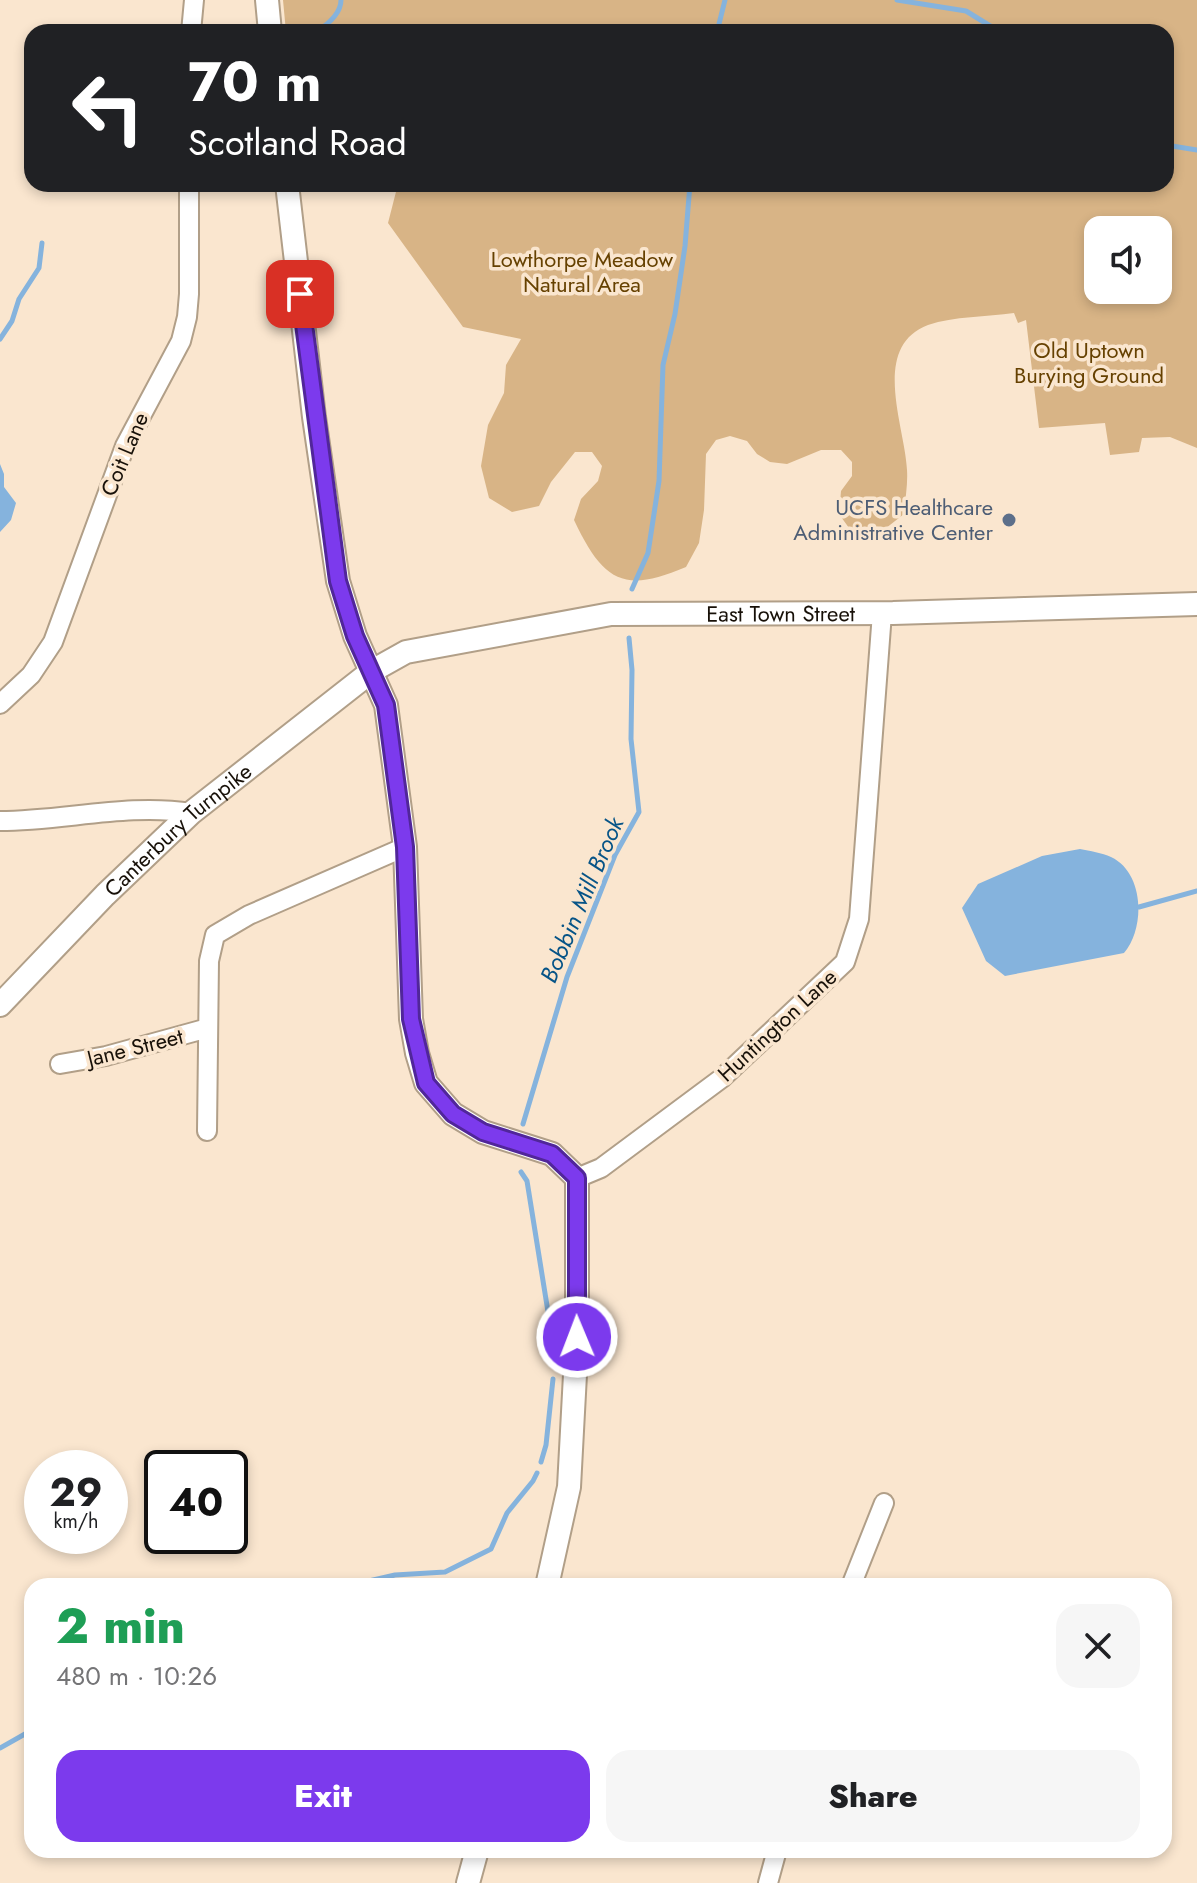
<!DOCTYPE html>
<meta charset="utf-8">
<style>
body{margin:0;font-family:Jost,sans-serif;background:#f6f6f6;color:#202124;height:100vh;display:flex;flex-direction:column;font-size:30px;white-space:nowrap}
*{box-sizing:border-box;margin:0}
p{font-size:26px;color:#757577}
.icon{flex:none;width:44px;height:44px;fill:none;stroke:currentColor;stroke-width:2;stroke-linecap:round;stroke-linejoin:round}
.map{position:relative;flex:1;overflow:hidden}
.side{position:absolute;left:24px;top:1578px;width:1148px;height:280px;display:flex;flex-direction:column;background:#fff;border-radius:24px;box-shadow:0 4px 12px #0003}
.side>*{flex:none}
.hud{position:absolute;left:24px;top:24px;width:1150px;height:168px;border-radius:24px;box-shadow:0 4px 12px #0003;background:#202124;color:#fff;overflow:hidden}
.tools{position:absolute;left:1084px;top:216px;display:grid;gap:16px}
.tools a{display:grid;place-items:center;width:88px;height:88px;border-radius:16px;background:#fff;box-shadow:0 4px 12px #0003;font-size:40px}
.speed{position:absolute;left:24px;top:1450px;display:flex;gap:16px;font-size:40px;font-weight:700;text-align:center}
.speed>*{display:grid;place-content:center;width:104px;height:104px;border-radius:50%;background:#fff;box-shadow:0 4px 12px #0003;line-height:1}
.speed small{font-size:20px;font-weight:400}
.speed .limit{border:4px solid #111;border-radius:12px;background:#fff;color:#111}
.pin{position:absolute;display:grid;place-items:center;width:68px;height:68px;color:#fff;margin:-34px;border-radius:16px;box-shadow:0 4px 12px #0006}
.me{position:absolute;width:88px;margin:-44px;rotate:359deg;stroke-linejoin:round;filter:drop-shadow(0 0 6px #0008)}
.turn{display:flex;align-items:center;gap:28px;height:168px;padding:0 32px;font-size:36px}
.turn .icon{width:104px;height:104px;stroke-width:2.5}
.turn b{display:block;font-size:56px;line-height:68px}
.round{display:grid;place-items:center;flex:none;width:84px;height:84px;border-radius:24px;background:#f6f6f6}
.head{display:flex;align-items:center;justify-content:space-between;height:136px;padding:0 32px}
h1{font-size:48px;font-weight:800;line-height:60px;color:#1e9e55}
.primary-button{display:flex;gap:16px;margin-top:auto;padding:16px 32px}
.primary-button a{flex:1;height:92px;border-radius:24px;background:#7c3aed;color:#fff;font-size:32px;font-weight:800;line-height:92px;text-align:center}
.primary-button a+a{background:#f6f6f6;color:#202124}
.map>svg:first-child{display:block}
.green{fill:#d8b486;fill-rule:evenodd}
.water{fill:#85b3dd}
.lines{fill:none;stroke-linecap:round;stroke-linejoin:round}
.stream{stroke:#85b3dd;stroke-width:5}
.minor-casing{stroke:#b19f88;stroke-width:22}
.tertiary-casing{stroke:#b19f88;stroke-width:26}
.minor{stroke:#fff;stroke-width:18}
.tertiary{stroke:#fff;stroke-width:22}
.route-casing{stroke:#51269a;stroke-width:20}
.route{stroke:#7c3aed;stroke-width:14}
.service-dot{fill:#5c6f8a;stroke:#fae6cf;stroke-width:3}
.labels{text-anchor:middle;stroke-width:7;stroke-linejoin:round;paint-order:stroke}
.park-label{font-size:22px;fill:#664101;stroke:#fae6cf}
.street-label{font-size:22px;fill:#171008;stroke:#fae6cf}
.service-label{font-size:22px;fill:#4e5e75;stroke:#fae6cf;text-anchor:end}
.water-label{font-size:24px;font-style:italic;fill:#075487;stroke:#fae6cf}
</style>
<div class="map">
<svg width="1197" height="1883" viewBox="0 0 1197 1883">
<rect width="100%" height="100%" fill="#fae6cf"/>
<path class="green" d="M283,0H1197V448L1170,437L1142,438L1139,452L1110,455L1105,423L1039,428L1026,320L1018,323L1014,313C987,317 954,316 928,325C870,347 905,426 907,470C908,484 905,500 904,514L881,532L854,535L839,514L841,491L852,476V462L841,450H821L787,464L770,462L757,454L747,441L730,436L716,440L706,454L704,510L699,543L686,567C623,594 603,581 574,520L581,499L598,481L602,466L592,452H575L551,482L539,506L512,512L489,498L481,466L488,425L504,393L506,365L521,339L463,327L388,223L398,184H1166V32H286ZM1098,230H1158V290H1098Z"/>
<path class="water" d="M0,464L4,474V487L16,503L11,520L0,532Z
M1080,849C1090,851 1102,853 1111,857C1145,873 1145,929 1124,953L1005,976L986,961L962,908L978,884L1042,856Z"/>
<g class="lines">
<path class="stream" d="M897,0L966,11L1000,32
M316,32C327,25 341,14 341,0
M717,32L725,0
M1166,145L1197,150
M0,339L12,321L19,299L39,268L42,243
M632,589L648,553L659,481L663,365L675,314L685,246L690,184
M1139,907L1197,891
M523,1124L567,977L615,855L639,812L631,739L632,670L629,638
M521,1172L527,1181L553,1343V1362
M541,1462L546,1445L553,1379
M347,1586L395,1575L445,1572L491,1549L507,1513L533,1481L537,1473
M0,1748L32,1730"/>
<defs>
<path id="minor" d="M191,32L194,0
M0,704L31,675L53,642L125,446L181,341L187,317L189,294V184
M0,821C64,821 128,803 191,813
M60,1064L106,1056L208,1028
M207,1131L209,961L215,935L249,915L405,847
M577,1178L601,1168L722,1078L845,962L859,919L882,613
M851,1586L884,1503
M768,1883L777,1850"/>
<g id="tertiary">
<path d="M267,0L270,32"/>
<path d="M287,184L314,417L338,581L355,636L386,705L405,847L411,1019L417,1053L426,1083L453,1114L483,1132L552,1154L577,1178V1337L569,1487L547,1586"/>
<path id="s1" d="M0,1005L105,895L191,813L372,671L406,652L611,614L893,613L1197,604"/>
<path d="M468,1883L477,1850"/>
</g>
</defs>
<use href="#minor" class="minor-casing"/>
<use href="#tertiary" class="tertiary-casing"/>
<use href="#minor" class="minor"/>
<use href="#tertiary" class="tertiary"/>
</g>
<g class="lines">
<defs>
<path id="route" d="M300,294L338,581L355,636L386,705L405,847L411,1019L426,1083L453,1114L483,1132L552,1154L577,1178V1337"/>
</defs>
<use href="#route" class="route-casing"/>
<use href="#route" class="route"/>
</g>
<circle class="service-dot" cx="1009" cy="520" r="8"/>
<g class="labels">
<g class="park-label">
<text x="582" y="267">Lowthorpe Meadow<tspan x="582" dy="25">Natural Area</tspan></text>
<text x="1089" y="358">Old Uptown<tspan x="1089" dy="25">Burying Ground</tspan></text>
</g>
<g class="street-label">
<text transform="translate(124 454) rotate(-67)" y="8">Coit Lane</text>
<text dy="8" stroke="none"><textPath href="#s1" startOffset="918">East Town Street</textPath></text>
<text dy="8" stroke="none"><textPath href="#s1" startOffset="250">Canterbury Turnpike</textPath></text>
<text transform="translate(777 1025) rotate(-43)" y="8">Huntington Lane</text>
<text transform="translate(135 1047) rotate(-14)" y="8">Jane Street</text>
</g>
<g class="service-label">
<text x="993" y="515">UCFS Healthcare<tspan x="993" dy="25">Administrative Center</tspan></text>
</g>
<g class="water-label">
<text transform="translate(582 900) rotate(-67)" y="8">Bobbin Mill Brook</text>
</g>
</g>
</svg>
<div class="tools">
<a><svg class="icon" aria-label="sound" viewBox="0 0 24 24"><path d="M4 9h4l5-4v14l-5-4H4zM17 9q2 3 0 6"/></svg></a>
</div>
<div class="speed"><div>29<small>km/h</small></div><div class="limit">40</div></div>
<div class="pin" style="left:300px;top:294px;background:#d93025"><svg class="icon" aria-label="arrive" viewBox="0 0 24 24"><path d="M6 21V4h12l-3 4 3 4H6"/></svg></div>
<svg class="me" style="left:577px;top:1337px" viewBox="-20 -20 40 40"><circle r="17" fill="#7c3aed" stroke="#fff" stroke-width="3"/><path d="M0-11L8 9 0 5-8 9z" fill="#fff"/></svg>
<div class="hud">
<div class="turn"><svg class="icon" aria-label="left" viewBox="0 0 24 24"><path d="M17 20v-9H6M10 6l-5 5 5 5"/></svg><div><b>70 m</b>Scotland Road</div></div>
</div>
<section class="side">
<div class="head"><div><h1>2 min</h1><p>480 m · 10:26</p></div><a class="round"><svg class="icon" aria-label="close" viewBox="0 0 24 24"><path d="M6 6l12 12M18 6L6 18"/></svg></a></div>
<div class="primary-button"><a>Exit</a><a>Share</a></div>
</section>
</div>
